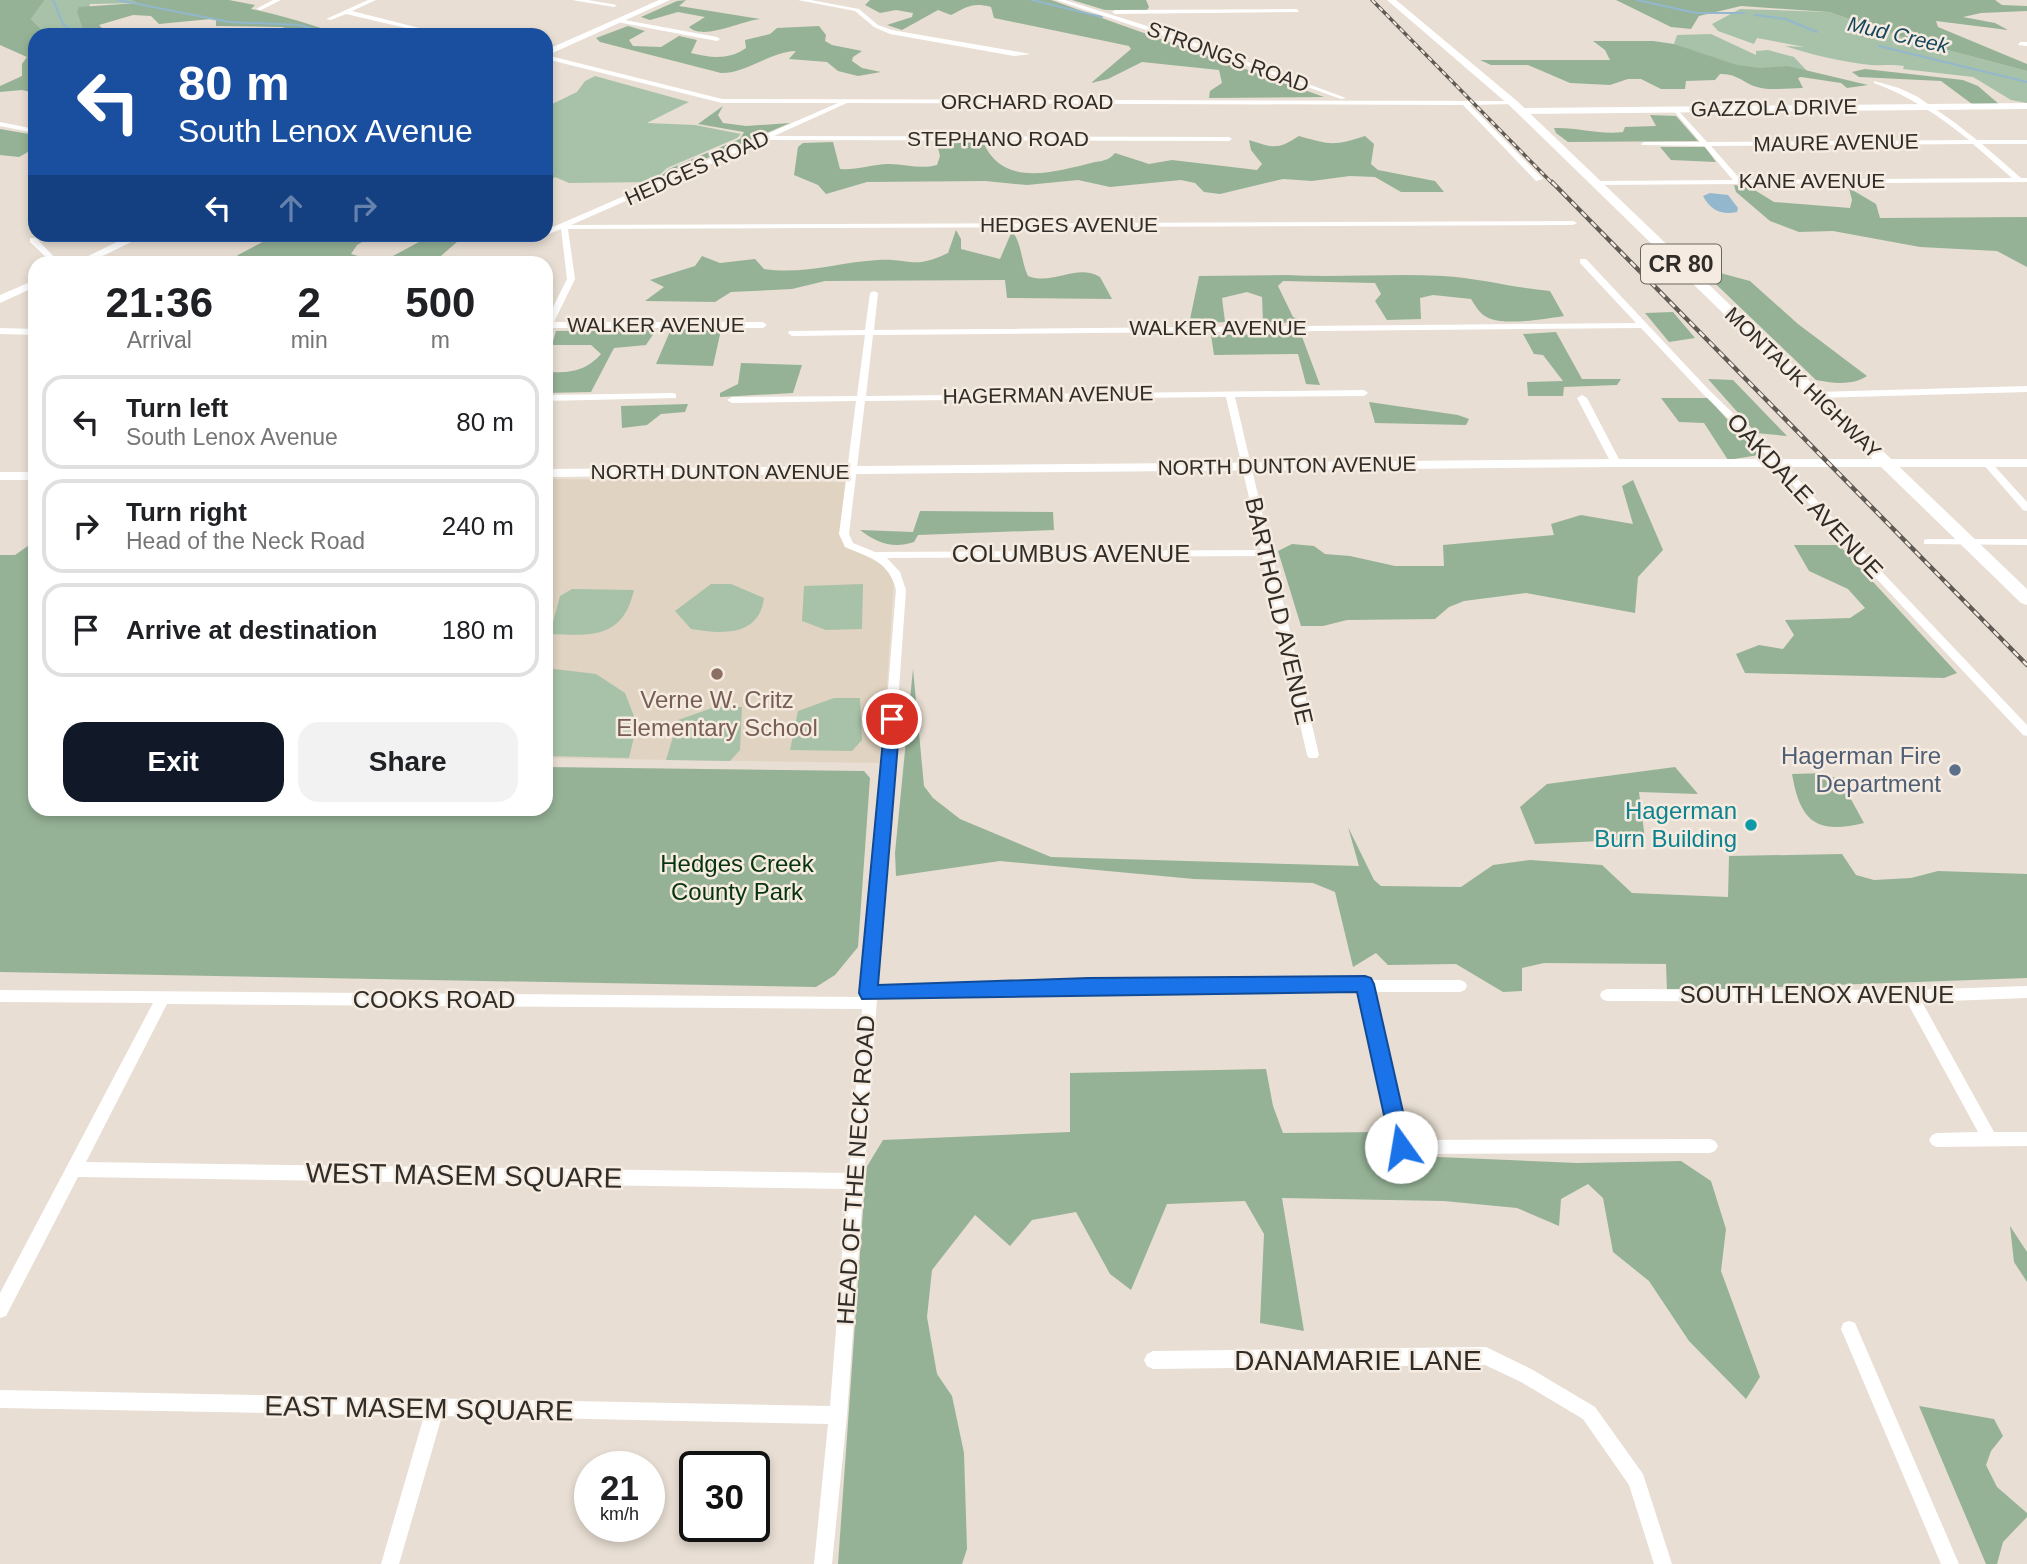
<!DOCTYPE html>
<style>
body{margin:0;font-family:Arial,sans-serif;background:#f2f2f2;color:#202124;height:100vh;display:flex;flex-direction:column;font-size:26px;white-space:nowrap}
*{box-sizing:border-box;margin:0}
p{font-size:23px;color:#757577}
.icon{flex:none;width:38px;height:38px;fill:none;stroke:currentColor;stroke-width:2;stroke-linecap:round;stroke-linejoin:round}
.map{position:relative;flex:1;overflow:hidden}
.sheet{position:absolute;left:28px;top:256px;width:525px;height:560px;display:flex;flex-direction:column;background:#fff;border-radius:21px;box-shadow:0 4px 10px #0003}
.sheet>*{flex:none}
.banner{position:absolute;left:28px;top:28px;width:525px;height:214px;border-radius:21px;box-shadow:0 4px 10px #0003;background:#1a4fa0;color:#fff;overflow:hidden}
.speed{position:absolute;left:574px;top:1451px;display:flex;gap:14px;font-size:35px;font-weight:700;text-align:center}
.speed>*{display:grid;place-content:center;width:91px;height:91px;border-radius:50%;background:#fff;box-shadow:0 4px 10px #0003;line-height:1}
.speed small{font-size:18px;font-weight:400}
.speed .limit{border:4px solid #111;border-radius:10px;background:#fff;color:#111}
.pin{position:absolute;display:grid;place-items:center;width:60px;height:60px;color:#fff;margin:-30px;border:4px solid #fff;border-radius:50%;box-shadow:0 2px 7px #0007}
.me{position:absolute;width:77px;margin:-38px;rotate:347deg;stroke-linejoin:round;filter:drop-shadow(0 0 5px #0008)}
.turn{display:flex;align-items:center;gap:24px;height:147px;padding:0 35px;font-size:32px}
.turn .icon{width:91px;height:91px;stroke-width:2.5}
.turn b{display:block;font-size:49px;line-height:60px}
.lanes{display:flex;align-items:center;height:66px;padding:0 35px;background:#0003;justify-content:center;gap:35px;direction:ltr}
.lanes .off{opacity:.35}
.eta{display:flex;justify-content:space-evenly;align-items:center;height:119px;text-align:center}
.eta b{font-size:42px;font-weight:600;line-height:49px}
.primary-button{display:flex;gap:14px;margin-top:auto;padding:14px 35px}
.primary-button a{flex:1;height:80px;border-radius:21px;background:#111827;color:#fff;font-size:28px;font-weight:600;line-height:80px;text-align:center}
.primary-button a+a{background:#f2f2f2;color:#202124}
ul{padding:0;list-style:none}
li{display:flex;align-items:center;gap:21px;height:94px;margin:0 14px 10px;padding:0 21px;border:4px solid #e0e0e0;border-radius:21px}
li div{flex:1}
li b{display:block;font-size:26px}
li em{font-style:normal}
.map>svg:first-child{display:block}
.built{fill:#e0d3c1}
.green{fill:#a7c2a8}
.forest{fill:#95b296}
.water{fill:#93b8ce}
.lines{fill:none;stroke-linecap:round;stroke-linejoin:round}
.stream{stroke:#93b8ce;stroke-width:2}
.minor{fill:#fff;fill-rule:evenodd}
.tertiary{fill:#fff;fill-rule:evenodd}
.secondary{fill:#fff;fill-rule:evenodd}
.primary{fill:#fff;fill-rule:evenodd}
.rail-far1-casing{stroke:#605a55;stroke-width:3.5}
.rail-casing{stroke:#605a55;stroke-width:4.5}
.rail-far1{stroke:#f5ebe0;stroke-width:2;stroke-dasharray:5;stroke-linecap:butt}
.rail{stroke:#f5ebe0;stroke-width:2.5;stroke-dasharray:7;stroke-linecap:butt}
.route{fill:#1a73e8;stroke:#114b97;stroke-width:2}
.education-dot{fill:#8d6e63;stroke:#f5ebe0;stroke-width:2.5}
.service-dot{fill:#5c6f8a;stroke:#f5ebe0;stroke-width:2.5}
.culture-dot{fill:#0f9aa8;stroke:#f5ebe0;stroke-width:2.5}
.labels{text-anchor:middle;stroke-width:5;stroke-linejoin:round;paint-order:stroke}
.far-water-label{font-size:21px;font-style:italic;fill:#15465d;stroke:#f5ebe0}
.far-street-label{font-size:21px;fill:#302c28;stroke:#f5ebe0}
.shield{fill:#f5ebe0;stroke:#6b655f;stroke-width:2}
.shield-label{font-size:23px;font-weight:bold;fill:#302c28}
.street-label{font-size:24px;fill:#302c28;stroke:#f5ebe0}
.education-label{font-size:24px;fill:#785e54;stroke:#f5ebe0}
.service-label{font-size:24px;fill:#4e5e75;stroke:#f5ebe0;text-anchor:end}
.culture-label{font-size:24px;fill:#0d838f;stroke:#f5ebe0;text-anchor:end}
.park-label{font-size:24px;fill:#06340f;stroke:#f5ebe0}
.near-street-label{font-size:28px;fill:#302c28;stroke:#f5ebe0}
</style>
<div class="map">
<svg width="2027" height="1564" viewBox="0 0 2027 1564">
<rect width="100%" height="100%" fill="#e8ded3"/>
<path class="built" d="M546,479L847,482L841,531L850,549L878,561L894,579L882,763L546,758Z"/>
<path class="green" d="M45,0H131L141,3L90,4L83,27L85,35H47L31,19Z
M1740,9L1829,12L1917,42L2027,71V103L2011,100L1973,77L1903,69L1904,66C1893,64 1882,66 1871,65C1843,62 1812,55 1785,46L1805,47L1757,38L1754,44L1718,31L1712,24Z
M1711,34L1756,55V51L1768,50L1794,57L1808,72C1789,66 1777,68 1759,68C1731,68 1699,55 1674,44L1677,35Z
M595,76L689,102L647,123L695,125L741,134L737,138L667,168L652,182L569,183L555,177L546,183V107L577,92L585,81Z
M711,584H731L764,598C759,637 722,634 691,629L675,611Z
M863,584L862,629L826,630L802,621L804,586Z
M572,589L634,590C623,638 593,636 550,634L560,596Z
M546,668L596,674L625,693L637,724L629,758L546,756Z
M834,698H860L862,740L852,751L790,750L798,711Z
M715,707H742L740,750L730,761L666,760L678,720Z"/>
<path class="forest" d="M0,0H45L31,19L47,35H35V93L22,90L0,92V86L22,76V64L27,57L0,45Z
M131,0H229L255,5L251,9C281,15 312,25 342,35C321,35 297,33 282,27L216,26V20L211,19L159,24L151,16L133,15L99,25L109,35H85L77,12L79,7L138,3Z
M686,0L679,6L760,19C740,21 703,41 689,27L705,17L678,12L650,20L641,17L677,1Z
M870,0H1051L1324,97L1209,98L1210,91L1222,83L1219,70L1142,62L1108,79L1091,83L1131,49L1129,46L994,18L991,7C972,2 967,7 951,15L938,10L902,30L887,25L912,17L913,13L896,10L880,13L865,5Z
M1072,0H1146L1149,7L1147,10H1105Z
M1616,0H1995L2002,5L2027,6V11L1981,13L1963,17L1995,23L2008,30L1936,21L1938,27L2027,64V71L1917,42L1829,12L1741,6L1699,16L1691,29L1671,27Z
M628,26L645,31L629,40L633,46L661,47L679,36L697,40L691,53C711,58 729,60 746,48L745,40L770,34L777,28L819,26L826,35L825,41L832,45L862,51L853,57L852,61L862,68L881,72L858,76L838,71L827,62L789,59L796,51C769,52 748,73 721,73L600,42L596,38Z
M1593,41H1653L1674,44L1737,65L1760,68L1788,66L1868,85L1847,88L1841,83L1801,77L1798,78L1803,88C1789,88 1770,91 1757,87C1743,83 1737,73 1720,74L1715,80L1686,81L1685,89H1661L1641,79H1628L1610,85L1570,83L1528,65H1491L1480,60H1610L1605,50Z
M1865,69L1963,80L1978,86L2000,105L1972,104L1941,81L1859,77L1852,72Z
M723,106L718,115L723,123L746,126L790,123L658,179L669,169L740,139L744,132L698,124Z
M1650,115L1676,116L1698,141L1568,142L1556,133L1554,128C1578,127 1600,135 1623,132L1625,127L1656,126Z
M0,129L35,135V148L19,157L0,155Z
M1299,136C1331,145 1333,146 1365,136L1374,144L1371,164L1378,170L1435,181L1444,192H1401L1375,177L1350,176L1312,181L1283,179L1220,194L1204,192L1195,183L1181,180L1110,187L1078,180L1027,185L985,181L867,182L826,194L818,185L794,175L798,147L803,143L833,142L840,169C857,170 870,165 886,164C904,163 919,170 937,165L940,156L937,144L983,142C1003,188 1054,172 1091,163C1103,160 1107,162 1115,153L1149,164L1172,160L1257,170L1262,164L1251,150L1249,140C1274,148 1277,150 1299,136Z
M1660,147H1705L1716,162L1671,160Z
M1734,185L1753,189L1774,202L1850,208L1852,200L1849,188L1876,204L1880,218L2027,217V267L1997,251L1920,247L1833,231L1799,232L1770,221L1736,192Z
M956,230L961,239V249L1000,259L1012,231C1022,243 1021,262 1028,276C1053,286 1076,263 1100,277L1112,299L1007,298L1005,280L825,281L792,289L731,292L715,302L645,301L664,287L650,280L695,266L702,256L720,263L755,259L764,269C803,275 840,262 878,260C910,258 913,270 948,253Z
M276,235H318V239L374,235L357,245L351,254L372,260L391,257L432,235H465L434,262H232L238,255Z
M1698,267L1750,281L1798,324L1867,376C1852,386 1832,383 1816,380Z
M1286,275C1339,278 1391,273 1443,276C1479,278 1514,288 1550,291L1564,316C1545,319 1509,325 1491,319C1481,316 1476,307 1471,299L1433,295L1420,298L1421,319L1387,320L1375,301L1381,294L1375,283L1283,281L1278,286L1293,317L1309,323L1263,322L1262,297L1247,292L1222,298L1225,322L1189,324L1199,276Z
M1673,312L1695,338L1669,342L1645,313Z
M671,329L721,330L713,366L656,364Z
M656,330L646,345L614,348L591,392L546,393V372C569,373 585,372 601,354L591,345H552L556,331Z
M1556,332L1582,379H1621L1617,385L1564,387L1563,396H1528L1527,382L1563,381L1543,355L1534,354L1523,334Z
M1301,334L1320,385L1306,384L1298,354L1214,355L1211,335Z
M741,363L802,365L793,393L720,397V393L738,384Z
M1708,379L1733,380L1787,436L1756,433Z
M1661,398H1708L1759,455L1728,460L1704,423L1679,422Z
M1369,402L1458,415L1469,419L1466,425L1375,423Z
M688,404L685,412L661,414L647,425L622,428L621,406Z
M1633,480L1663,550L1638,577L1635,613L1526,593L1464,601L1449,607L1435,619L1347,620L1323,626H1301L1278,551L1292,544L1314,546L1325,554L1350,556L1395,566H1444L1443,545L1554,535L1551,524L1581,515L1633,524L1622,486Z
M920,511L1053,512L1054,530L918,535L914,542C893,549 877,543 860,530L913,532Z
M35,541V808H546V767L864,771L870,778L858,947L835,975L816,987L0,972V555H15Z
M1794,545H1839L1957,673L1944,678L1745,673L1736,654L1759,645L1783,649L1794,635L1785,620L1850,618L1865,608L1848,589L1809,571Z
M913,669L924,786L933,798L960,819L1051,857L1359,866L1348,827L1374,880L1381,886L1461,887L1493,865L1530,860L1602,865L1632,893L1728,897L1729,856L1842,854L1856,875L1874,880L1911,878L1938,871L2027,874V978L1667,991L1666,964L1544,963L1522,968V991L1503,992L1456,964L1388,965L1376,953L1353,967L1335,892L1313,883L1194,879L1000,861L896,876L895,853Z
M1675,767L1698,794L1639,792L1645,839L1535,844L1520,807L1547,784Z
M1825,773L1841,781L1864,823C1816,835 1800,821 1792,774Z
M1266,1069L1273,1106L1283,1133L1380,1132L1391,1155L1577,1163L1681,1161L1711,1181L1726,1229L1721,1271L1760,1377L1746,1399L1689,1341L1649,1281L1613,1252L1603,1198L1588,1184L1561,1199L1559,1226L1517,1208L1444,1201L1282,1198L1304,1331L1260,1323L1264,1234L1245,1201L1167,1204L1131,1290L1110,1274L1076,1212L1032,1220L1010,1246L975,1215L932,1270L927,1317L937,1374L952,1396L964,1453L967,1549L962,1564H838L866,1168L883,1140L1070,1132V1073Z
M2010,1226L2027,1252V1282L2014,1262Z
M1919,1406L1994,1419L2003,1436L1991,1451L1986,1465L1997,1487L2027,1513V1517L2003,1542L1997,1564H1986Z"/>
<path class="water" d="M1710,193L1728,195L1738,208L1737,212C1722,215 1711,211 1703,196Z"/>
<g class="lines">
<path class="stream" d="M53,0L63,24L76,35
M118,0L229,22L300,25L333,35
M1032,0L1102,17
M1637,0L1696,13H1744
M1755,15L1785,19L1817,32
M1879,46L2027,82"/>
<path class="minor" d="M273,0H281L261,10L256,9Z
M368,0H376L352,11L447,35H436L346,14L331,20L326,19Z
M572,0H588L617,5L614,7Z
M798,0H811L859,9L878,25L892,30L1031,54L1014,56L890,34L874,27L855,11Z
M1056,0H1065L1169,33L1346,98L1341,99L1164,36Z
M1297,9L1299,12L1115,14L1112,12L1115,10Z
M619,19L717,37L720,39L717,41L617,22Z
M2020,42H2027V46L2018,45Z
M546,55L722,99L1513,101L1515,102V104L1470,105L1543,179L1536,181L1463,105L847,103L774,136L1229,137L1232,139L1229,141L765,140L571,225L1573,221L1577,223L1573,225L568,229L575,279L554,322H763L767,325L763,328H551L546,333V321L567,279L561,229C541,238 520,245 502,234L518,237L546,234V230L838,103H722L546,59Z
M1874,81L1899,88L1918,97L1954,122L1977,140H2027V144H1982L2021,178H2027V182L1596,185L1592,183L1596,181L1733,180L1704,146L1642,145L1641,144L1644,142H1700L1673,110L1672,109L1675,107L1707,142L1969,140C1939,116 1910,96 1874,83ZM1973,144L2012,178L1741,180L1711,146Z
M0,122L35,129V133L0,126Z
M30,238H36L59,262H51L30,242Z
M1580,259H1586L1709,390L1776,455L1865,554L2027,725V736L2023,735L1857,558L1770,459L1703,394L1641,328L873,335L866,396L1364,390L1368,393L1364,396L1235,397L1319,755L1317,758H1309L1307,755L1262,556L887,558L900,572L906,590L878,987L1089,980H1360L1365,978L1370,980H1460L1465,982L1467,986L1465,990L1460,992H1374L1407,1140L1710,1139L1715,1141L1718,1146L1715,1151L1710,1153L1401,1154L1396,1152L1360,992H1089L877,999L847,1415L832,1564H814L828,1424L442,1416L399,1564H381L424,1416L0,1408V1390L830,1406L847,1189L78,1177L6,1316L0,1318V1293L153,1003L0,1002V990L863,997L861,993L864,988L896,590C889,561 870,558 845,547L839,534L856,401L732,403L727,400L732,397L857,396L865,335L792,336L788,333L789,331L865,330L870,293L874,291L878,293L874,330L1636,323L1580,263ZM1226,397L1261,550L875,552L853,543L849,534L865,401ZM167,1004L862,1009L849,1173L86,1162Z
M0,328L35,329V335L0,334Z
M2027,386V392L1816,398L1811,395L1816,392Z
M673,393L676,394V398L546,401V395Z
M1582,395L1587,398L1621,463L1619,465H1613L1611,463L1577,398Z
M31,398H35V404L28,403V399Z
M1986,459L1989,460L2027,502V511L2023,510L1983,464L1981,462Z
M1928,539H2027V545L1924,544V540Z
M2027,986V998L1922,1002L1994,1132H2027V1146L1937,1147L1932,1145L1929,1140L1932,1135L1937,1133L1978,1132L1907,1002L1607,1001L1602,999L1600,995L1602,991L1607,989L1911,990Z
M1849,1321L1855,1323L1959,1564H1941L1841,1329L1843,1323Z
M1486,1347L1533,1370L1595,1407L1643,1474L1672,1564H1654L1629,1485L1583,1419L1521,1382L1485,1365L1153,1369L1147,1366L1144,1360L1147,1354L1153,1351Z"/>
<path class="tertiary" d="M2027,103V109L1521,114L1517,111L1521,108Z
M1616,459H2027V467H1616L546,477V469Z
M0,472H35V480H0Z"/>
<path class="secondary" d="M659,0H670L546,56V50Z
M133,234H148L90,262H76Z
M35,280V287L0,303V295Z"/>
<path class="primary" d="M1387,0H1396L1517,101L2027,589V605L2021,603L1509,105Z"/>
<defs>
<path id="rail-far1" d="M1372,0L1553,184"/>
<path id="rail" d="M1552,182L2027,665"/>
</defs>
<use href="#rail-far1" class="rail-far1-casing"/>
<use href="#rail" class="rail-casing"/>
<use href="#rail-far1" class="rail-far1"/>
<use href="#rail" class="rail"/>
</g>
<path class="route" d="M892,713L900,719L878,985L1089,978L1365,976L1371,978L1374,984L1411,1147L1408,1154L1401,1156L1394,1154L1391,1147L1357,992L862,999L859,993L885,719Z"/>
<circle class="education-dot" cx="717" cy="674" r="7"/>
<circle class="service-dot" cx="1955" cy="770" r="7"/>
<circle class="culture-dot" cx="1751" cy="825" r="7"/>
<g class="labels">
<g class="far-water-label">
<text transform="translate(1898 35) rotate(13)" y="7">Mud Creek</text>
</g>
<g class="far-street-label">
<text transform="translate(1228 57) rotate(20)" y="7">STRONGS ROAD</text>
<text x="1027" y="109">ORCHARD ROAD</text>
<text transform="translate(1774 108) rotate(-1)" y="7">GAZZOLA DRIVE</text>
<text x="998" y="146">STEPHANO ROAD</text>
<text transform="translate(1836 143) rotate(-1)" y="7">MAURE AVENUE</text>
<text transform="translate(697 168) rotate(-24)" y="7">HEDGES ROAD</text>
<text x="1812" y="188">KANE AVENUE</text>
<text x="1069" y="232">HEDGES AVENUE</text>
<text x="656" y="332">WALKER AVENUE</text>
<text x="1218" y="335">WALKER AVENUE</text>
<text transform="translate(1803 383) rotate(44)" y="7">MONTAUK HIGHWAY</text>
<text transform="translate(1048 395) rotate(-1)" y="7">HAGERMAN AVENUE</text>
<text transform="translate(1287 466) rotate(-1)" y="7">NORTH DUNTON AVENUE</text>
<text x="720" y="479">NORTH DUNTON AVENUE</text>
</g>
<rect class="shield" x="1641" y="244.5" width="80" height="39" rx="5"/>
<g class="shield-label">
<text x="1681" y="272">CR 80</text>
</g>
<g class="street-label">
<text transform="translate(1805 496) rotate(47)" y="8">OAKDALE AVENUE</text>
<text x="1071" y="562">COLUMBUS AVENUE</text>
<text transform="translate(1279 611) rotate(77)" y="8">BARTHOLD AVENUE</text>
<text x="1817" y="1003">SOUTH LENOX AVENUE</text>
<text x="434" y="1008">COOKS ROAD</text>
<text transform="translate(856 1170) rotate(-86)" y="8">HEAD OF THE NECK ROAD</text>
</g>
<g class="education-label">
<text x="717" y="708">Verne W. Critz<tspan x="717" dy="28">Elementary School</tspan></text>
</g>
<g class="service-label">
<text x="1941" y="764">Hagerman Fire<tspan x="1941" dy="28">Department</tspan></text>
</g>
<g class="culture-label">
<text x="1737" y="819">Hagerman<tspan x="1737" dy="28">Burn Building</tspan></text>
</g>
<g class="park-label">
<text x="737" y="872">Hedges Creek<tspan x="737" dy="28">County Park</tspan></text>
</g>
<g class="near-street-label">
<text transform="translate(464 1175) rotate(1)" y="10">WEST MASEM SQUARE</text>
<text x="1358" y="1370">DANAMARIE LANE</text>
<text transform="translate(419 1408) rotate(1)" y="10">EAST MASEM SQUARE</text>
</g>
</g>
</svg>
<div class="speed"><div>21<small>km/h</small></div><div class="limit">30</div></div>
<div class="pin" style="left:892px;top:719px;background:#d93025"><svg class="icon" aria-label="arrive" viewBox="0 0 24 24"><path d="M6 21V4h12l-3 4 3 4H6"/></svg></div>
<svg class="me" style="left:1401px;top:1147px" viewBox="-20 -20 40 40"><circle r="19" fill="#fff"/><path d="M0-13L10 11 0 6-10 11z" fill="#1a73e8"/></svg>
<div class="banner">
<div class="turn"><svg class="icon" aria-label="left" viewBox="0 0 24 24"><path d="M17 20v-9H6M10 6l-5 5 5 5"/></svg><div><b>80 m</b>South Lenox Avenue</div></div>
<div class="lanes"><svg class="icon" aria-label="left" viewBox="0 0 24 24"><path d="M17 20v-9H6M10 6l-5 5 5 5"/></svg><svg class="icon off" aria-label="ahead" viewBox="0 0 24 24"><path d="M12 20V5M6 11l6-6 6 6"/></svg><svg class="icon off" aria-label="right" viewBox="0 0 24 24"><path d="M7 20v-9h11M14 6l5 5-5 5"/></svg></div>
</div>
<section class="sheet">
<div class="eta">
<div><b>21:36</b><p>Arrival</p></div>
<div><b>2</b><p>min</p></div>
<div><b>500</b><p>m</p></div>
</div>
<ul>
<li><svg class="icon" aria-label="left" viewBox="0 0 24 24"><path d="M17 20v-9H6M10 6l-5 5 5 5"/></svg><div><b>Turn left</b><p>South Lenox Avenue</p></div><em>80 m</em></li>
<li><svg class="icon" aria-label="right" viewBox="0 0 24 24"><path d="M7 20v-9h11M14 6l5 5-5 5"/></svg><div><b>Turn right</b><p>Head of the Neck Road</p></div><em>240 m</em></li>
<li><svg class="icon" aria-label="arrive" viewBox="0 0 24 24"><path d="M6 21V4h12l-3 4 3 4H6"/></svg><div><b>Arrive at destination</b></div><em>180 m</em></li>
</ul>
<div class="primary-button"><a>Exit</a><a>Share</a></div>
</section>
</div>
